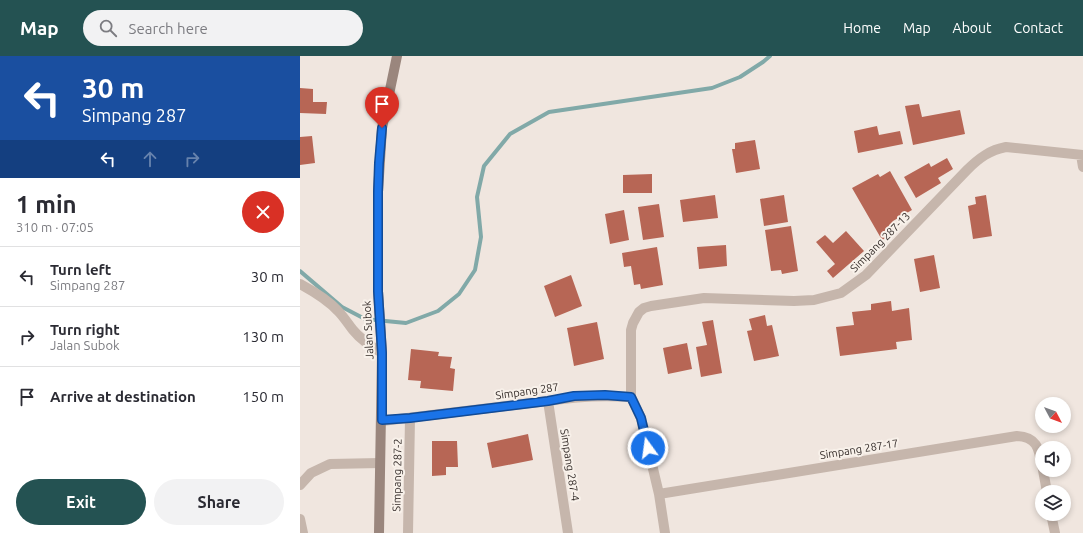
<!DOCTYPE html>
<meta charset="utf-8">
<style>
body{margin:0;font-family:Ubuntu,sans-serif;background:#f2f2f3;color:#2b2b33;height:100vh;display:flex;flex-direction:column;font-size:15px;white-space:nowrap}
*{box-sizing:border-box;margin:0}
p{font-size:13px;color:#7c7c81}
.icon{flex:none;width:22px;height:22px;fill:none;stroke:currentColor;stroke-width:2;stroke-linecap:round;stroke-linejoin:round}
.map{position:relative;flex:1;overflow:hidden}
.sheet{display:flex;flex-direction:column;background:#fff;width:300px}
.sheet>*{flex:none}
.banner{background:#1a4fa0;color:#fff;overflow:hidden}
.needle{width:26px;rotate:131deg}
.controls{position:absolute;left:735px;top:341px;display:grid;gap:8px}
.controls a{display:grid;place-items:center;width:36px;height:36px;border-radius:50%;background:#fff;box-shadow:0 2px 6px #0003;font-size:20px}
.pin{position:absolute;display:grid;place-items:center;width:34px;height:34px;color:#fff;margin:-41px -17px;border-radius:50% 50% 50% 0;rotate:-45deg;box-shadow:0 0 4px #0007}
.pin .icon{rotate:45deg}
.me{position:absolute;width:44px;margin:-22px;rotate:346deg;stroke-linejoin:round;filter:drop-shadow(0 0 3px #0008)}
.turn{display:flex;align-items:center;gap:14px;height:84px;padding:0 16px;font-size:18px}
.turn .icon{width:52px;height:52px;stroke-width:2.5}
.turn b{display:block;font-size:28px;line-height:34px}
.lanes{display:flex;align-items:center;height:38px;padding:0 16px;background:#0003;justify-content:center;gap:20px;direction:ltr}
.lanes .off{opacity:.35}
.round{display:grid;place-items:center;flex:none;width:42px;height:42px;border-radius:21px;background:#f2f2f3}
.overview{display:flex;align-items:center;justify-content:space-between;height:68px;padding:0 16px}
h1{font-size:24px;font-weight:700;line-height:30px}
.cta{display:flex;gap:8px;margin-top:auto;padding:8px 16px}
.cta a{flex:1;height:46px;border-radius:24px;background:#245252;color:#fff;font-size:16px;font-weight:700;line-height:46px;text-align:center}
.cta a+a{background:#f2f2f3;color:#2b2b33}
ul{padding:0;list-style:none}
li{display:flex;align-items:center;gap:12px;height:60px;padding:0 16px;border-top:1px solid #e1e1e2}
li div{flex:1}
li b{display:block;font-size:15px}
li em{font-style:normal}
header{display:flex;align-items:center;gap:24px;box-sizing:border-box;height:56px;padding:0 20px;background:#245252;color:#fff}
header strong{font-size:19px}
nav{display:flex;gap:22px;margin-inline-start:auto;font-size:14px}
.search{width:280px;height:36px;background:#f2f2f3;display:flex;align-items:center;gap:10px;box-sizing:border-box;padding:0 14px;border-radius:22px;color:#7c7c81;font-size:15px}
main{display:flex;flex:1;min-height:0}
.map>svg:first-child{display:block}
.lines{fill:none;stroke-linecap:round;stroke-linejoin:round}
.stream{stroke:#81a9a8;stroke-width:4}
.building{fill:#b76655}
.street{stroke:#c6b6ac;stroke-width:10}
.secondary{stroke:#9a867d;stroke-width:10}
.route-casing{stroke:#114b97;stroke-width:10}
.route{stroke:#1a73e8;stroke-width:7}
.labels{text-anchor:middle;stroke-width:4;stroke-linejoin:round;paint-order:stroke}
.street-label{font-size:11px;fill:#352d2a;stroke:#f8f1ea}
</style>
<header>
<strong>Map</strong>
<div class="search"><svg class="icon" aria-label="search" viewBox="0 0 24 24"><circle cx="10" cy="10" r="6"/><path d="M15 15l6 6"/></svg>Search here</div>
<nav><a>Home</a><a>Map</a><a>About</a><a>Contact</a></nav>
</header>
<main>
<section class="sheet">
<div class="banner">
<div class="turn"><svg class="icon" aria-label="left" viewBox="0 0 24 24"><path d="M17 20v-9H6M10 6l-5 5 5 5"/></svg><div><b>30 m</b>Simpang 287</div></div>
<div class="lanes"><svg class="icon" aria-label="left" viewBox="0 0 24 24"><path d="M17 20v-9H6M10 6l-5 5 5 5"/></svg><svg class="icon off" aria-label="ahead" viewBox="0 0 24 24"><path d="M12 20V5M6 11l6-6 6 6"/></svg><svg class="icon off" aria-label="right" viewBox="0 0 24 24"><path d="M7 20v-9h11M14 6l5 5-5 5"/></svg></div>
</div>
<div class="overview"><div><h1>1 min</h1><p>310 m · 07:05</p></div><a class="round" style="background:#d93025;color:#fff"><svg class="icon" aria-label="close" viewBox="0 0 24 24"><path d="M6 6l12 12M18 6L6 18"/></svg></a></div>
<ul>
<li><svg class="icon" aria-label="left" viewBox="0 0 24 24"><path d="M17 20v-9H6M10 6l-5 5 5 5"/></svg><div><b>Turn left</b><p>Simpang 287</p></div><em>30 m</em></li>
<li><svg class="icon" aria-label="right" viewBox="0 0 24 24"><path d="M7 20v-9h11M14 6l5 5-5 5"/></svg><div><b>Turn right</b><p>Jalan Subok</p></div><em>130 m</em></li>
<li><svg class="icon" aria-label="arrive" viewBox="0 0 24 24"><path d="M6 21V4h12l-3 4 3 4H6"/></svg><div><b>Arrive at destination</b></div><em>150 m</em></li>
</ul>
<div class="cta"><a>Exit</a><a>Share</a></div>
</section>
<div class="map">
<svg width="783" height="477" viewBox="0 0 783 477">
<rect width="100%" height="100%" fill="#f0e6df"/>
<g class="lines">
<path class="stream" d="M0,215L42,251L65,263L106,267L138,255L159,238L175,214L181,181L177,141L184,110L210,78L249,56L412,32L440,21L463,6L470,0"/>
</g>
<path class="building" d="M0,32L13,33V46H27L26,58L0,57Z
M619,48L622,61L660,54L665,78L613,89L605,50Z
M577,70L579,79L600,75L603,88L558,97L554,75Z
M12,80L15,107L0,109V81Z
M455,84L460,113L436,117L432,93H435V87Z
M647,102L653,113L638,122L641,127L616,142L604,121L629,107L631,111Z
M590,115L612,154L593,165L599,175L582,184L552,132L578,118L580,121Z
M352,118V137H323V119Z
M415,139L418,162L383,166L380,144Z
M484,139L488,166L464,170L460,143Z
M686,139L692,180L673,183L668,150L676,148L675,141Z
M359,148L364,181L343,184L338,151Z
M324,154L329,184L310,188L305,158Z
M491,170L498,215L482,218L481,214L471,215L465,174Z
M546,175L564,195L533,222L527,215L535,208L516,186L525,179L533,187Z
M426,189L427,210L399,213L397,191Z
M357,191L363,229L341,233L340,228L334,229L331,210L324,211L322,197Z
M634,199L640,232L620,236L614,203Z
M271,219L282,250L255,261L244,230Z
M591,245L592,255L609,252L612,284L596,286L597,293L540,300L536,271L554,269L552,256L571,254V248Z
M465,259L467,270L472,269L479,300L454,305L447,275L452,274L449,263Z
M413,264L422,317L401,321L396,291L407,289L402,266Z
M297,266L304,303L274,310L267,272Z
M387,287L392,313L368,318L363,292Z
M111,293L139,296L138,300L152,301L150,312L155,313L153,335L120,332L121,325L108,324Z
M228,378L233,404L192,412L187,387Z
M132,385H157L158,411H146V419L132,420Z"/>
<g class="lines">
<path class="street" d="M781,99L783,111
M0,228C13,235 27,243 38,255C44,261 48,268 53,274C61,284 71,290 82,297
M248,345L268,477
M82,365L248,345C278,340 301,339 331,341
M743,414L747,436
M0,429L11,417L30,408L80,407
M359,438L717,380C738,381 739,394 742,411
M751,458L755,477
M0,463L3,477
M108,477L110,362
M365,477L359,438L341,362L331,341V274L333,267L339,256L344,252L351,250L404,242L494,245L514,244L541,237L566,219L667,114C679,102 690,94 706,91L783,99"/>
<path class="secondary" d="M79,477L82,297L78,235V136L82,72L97,0"/>
</g>
<g class="lines">
<defs>
<path id="route" d="M82,72L79,107L78,136V235L82,297V364L110,362L248,345L274,340L305,339L331,341L341,362L348,392"/>
</defs>
<use href="#route" class="route-casing"/>
<use href="#route" class="route"/>
</g>
<g class="labels">
<g class="street-label">
<text transform="translate(580 186) rotate(-45)" y="4">Simpang 287-13</text>
<text transform="translate(68 274) rotate(-93)" y="4">Jalan Subok</text>
<text transform="translate(227 335) rotate(-8)" y="4">Simpang 287</text>
<text transform="translate(559 393) rotate(-9)" y="4">Simpang 287-17</text>
<text transform="translate(270 409) rotate(81)" y="4">Simpang 287-4</text>
<text transform="translate(97 419) rotate(-89)" y="4">Simpang 287-2</text>
</g>
</g>
</svg>
<div class="controls">
<a><svg class="needle" viewBox="-14 -14 28 28"><path d="M0-13l5 13h-10z" fill="#e53935"/><path d="M0 13l5-13h-10z" fill="#7c7c81"/></svg></a>
<a><svg class="icon" aria-label="sound" viewBox="0 0 24 24"><path d="M4 9h4l5-4v14l-5-4H4zM17 9q2 3 0 6"/></svg></a>
<a><svg class="icon" aria-label="layers" viewBox="0 0 24 24"><path d="M12 4l9 5-9 5-9-5zM3 14l9 5 9-5"/></svg></a>
</div>
<div class="pin" style="left:82px;top:72px;background:#d93025"><svg class="icon" aria-label="arrive" viewBox="0 0 24 24"><path d="M6 21V4h12l-3 4 3 4H6"/></svg></div>
<svg class="me" style="left:348px;top:392px" viewBox="-20 -20 40 40"><circle r="17" fill="#1a73e8" stroke="#fff" stroke-width="3"/><path d="M0-11L8 9 0 5-8 9z" fill="#fff"/></svg>
</div>
</main>
